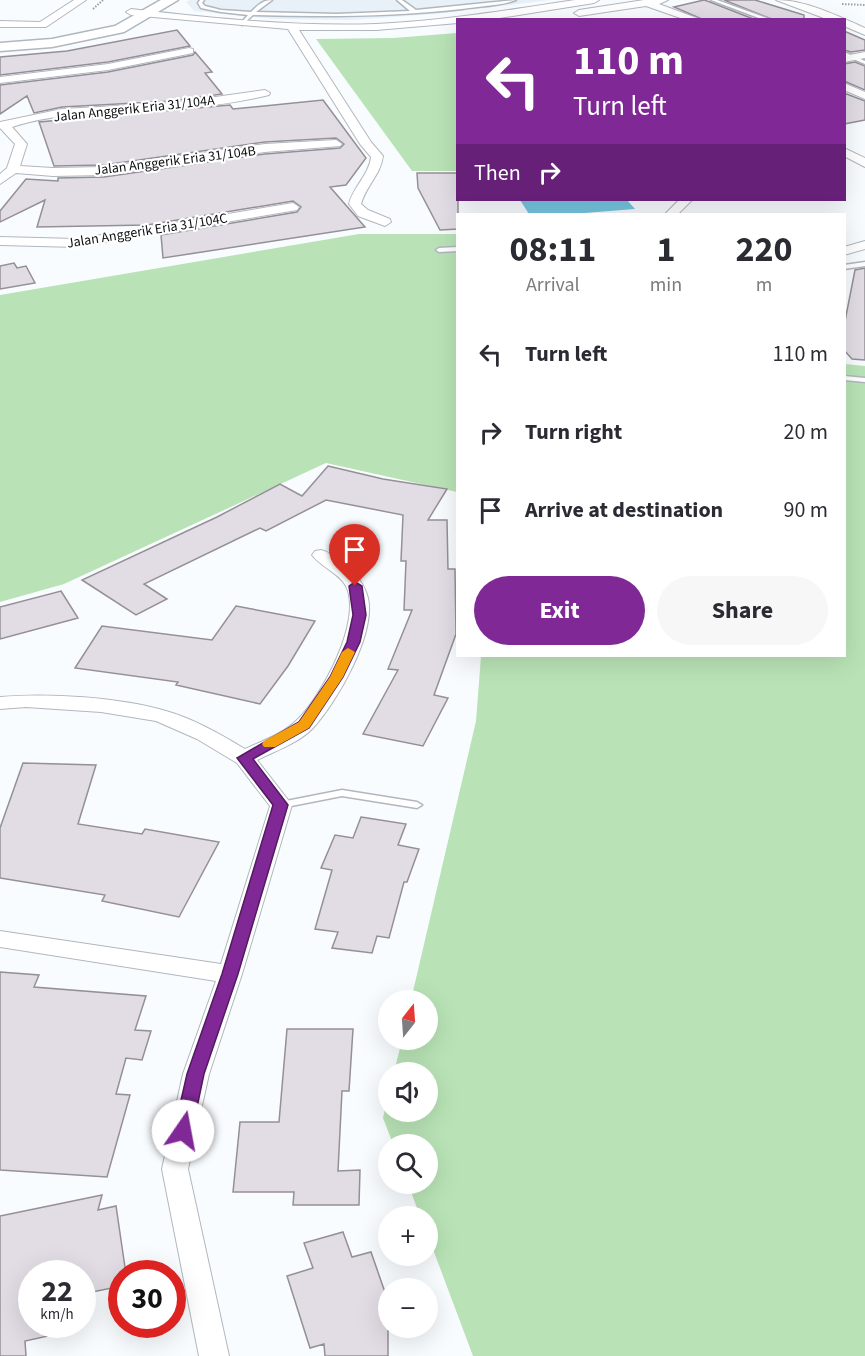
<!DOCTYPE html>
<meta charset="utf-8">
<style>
body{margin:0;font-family:"Source Sans 3",sans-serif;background:#f7f7f7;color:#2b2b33;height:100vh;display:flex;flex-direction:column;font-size:22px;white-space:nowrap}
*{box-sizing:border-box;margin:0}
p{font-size:20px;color:#7c7c81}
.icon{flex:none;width:33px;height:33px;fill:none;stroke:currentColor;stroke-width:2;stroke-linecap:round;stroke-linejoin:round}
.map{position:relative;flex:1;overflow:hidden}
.sheet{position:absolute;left:456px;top:213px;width:390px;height:444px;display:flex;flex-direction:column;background:#fff;border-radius:0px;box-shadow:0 6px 24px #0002}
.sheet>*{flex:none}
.hud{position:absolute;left:456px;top:18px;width:390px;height:183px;border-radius:0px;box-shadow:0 6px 24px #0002;background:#802895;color:#fff;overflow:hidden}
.needle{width:39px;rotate:17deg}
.fabs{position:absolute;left:378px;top:990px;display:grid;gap:12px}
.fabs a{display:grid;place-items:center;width:60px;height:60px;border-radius:50%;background:#fff;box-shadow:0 6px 24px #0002;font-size:30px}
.speed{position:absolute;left:18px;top:1260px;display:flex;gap:12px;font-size:30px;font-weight:700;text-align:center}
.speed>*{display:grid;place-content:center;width:78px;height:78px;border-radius:50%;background:#fff;box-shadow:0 6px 24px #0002;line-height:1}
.speed small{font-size:15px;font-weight:400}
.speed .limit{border:9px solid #d22;background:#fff;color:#111}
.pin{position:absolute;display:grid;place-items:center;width:51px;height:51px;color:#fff;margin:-62px -26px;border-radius:50% 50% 50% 0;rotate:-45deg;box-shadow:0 0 6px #0007}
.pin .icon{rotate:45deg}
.me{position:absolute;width:66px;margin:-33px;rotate:12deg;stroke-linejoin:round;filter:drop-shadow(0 0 4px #0008)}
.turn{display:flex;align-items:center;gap:21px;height:126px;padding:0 18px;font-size:27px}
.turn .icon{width:78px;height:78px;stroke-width:2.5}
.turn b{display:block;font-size:42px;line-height:51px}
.then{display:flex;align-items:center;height:57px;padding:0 18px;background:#0003;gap:12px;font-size:22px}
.eta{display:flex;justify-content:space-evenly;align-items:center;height:102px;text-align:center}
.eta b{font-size:36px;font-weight:700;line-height:42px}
.primary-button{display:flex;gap:12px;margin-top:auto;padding:12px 18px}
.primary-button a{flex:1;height:69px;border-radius:36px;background:#802895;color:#fff;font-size:24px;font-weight:700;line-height:69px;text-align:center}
.primary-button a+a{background:#f7f7f7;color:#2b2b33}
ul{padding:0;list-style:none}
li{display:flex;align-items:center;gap:18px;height:78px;padding:0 18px}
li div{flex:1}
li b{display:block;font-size:22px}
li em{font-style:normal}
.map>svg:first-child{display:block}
.built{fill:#e8f0f8}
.green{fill:#b9e3b6}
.water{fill:#75c6e0}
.building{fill:#e2dde5;stroke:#958f97;stroke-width:1.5}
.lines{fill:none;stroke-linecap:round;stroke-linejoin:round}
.lane-casing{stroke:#b0b7bf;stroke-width:3}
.street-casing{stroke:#b0b7bf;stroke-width:2}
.secondary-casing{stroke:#b0b7bf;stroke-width:3}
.path{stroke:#9da0a3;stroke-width:2;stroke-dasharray:1.5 1.5;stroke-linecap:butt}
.lane{fill:#fff;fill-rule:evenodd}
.street{fill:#fff;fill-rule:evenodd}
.secondary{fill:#fff;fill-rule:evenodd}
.route{fill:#802895;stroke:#531a61;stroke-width:1.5}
.slow{fill:#f59e0b}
.labels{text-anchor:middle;stroke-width:4.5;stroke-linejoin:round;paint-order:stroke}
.far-street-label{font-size:14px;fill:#0b0e10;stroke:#fff}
</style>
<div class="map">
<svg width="865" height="1356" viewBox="0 0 865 1356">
<rect width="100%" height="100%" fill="#f9fcff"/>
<path class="built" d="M190,0H550L436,14L351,20L273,19L194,11L186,2Z"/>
<path class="green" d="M457,33V171H412L316,39L393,38Z
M359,234H457V492L326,463L64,584L0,602V295Z
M845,364L865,366V1356H473L428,1236V1216H420L408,1184H428V1144H393L383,1118L388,1095V1112H428V1072H394L402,1040H428V1000H411L476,721L481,656H844Z"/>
<path class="water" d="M520,200H627L635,209L572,214H529Z"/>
<path class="building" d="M704,0L710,2L756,20H704L674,7Z
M724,0H755L804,15V20H774Z
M177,30L190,46L108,62L0,75V57L67,51Z
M844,31L865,40V50L851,52L844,50Z
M195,52L212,72L205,73L222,94L173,101L62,107L34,113L27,96L0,114V85L108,72L193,55Z
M855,62L865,66V90L844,81V64Z
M844,93L865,101V120L844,124Z
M323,100L366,158L346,185L330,187L365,227L163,258L161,235L297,212L301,207L293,201L147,225L37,227L45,200L0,222V211L26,179L58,181V178L104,177L265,154L340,148L344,144L336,138L265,142L104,165L54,166L39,122L230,105L233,109Z
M417,173H458V229L440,230L418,188Z
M14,263L17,268L26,266L35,283L0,289V266Z
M865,268V360L852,359L844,350V326L855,270Z
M328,466L383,479L447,489L428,520H447L448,569H455L456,634L434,695L448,698L423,746L363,734L398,670L388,669L412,610H404L406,561H401L403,515L326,500L266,531L260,528L144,584L167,599L136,615L82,580L217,517L280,484L302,496Z
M61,591L78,618L0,639V607Z
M236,606L315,621L288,666L260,704L176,685L178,682L75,668L102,626L212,640Z
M23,763L96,765L78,824L142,834L145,829L219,842L179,917L102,901L105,895L0,878V828Z
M361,817L406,824L398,845L419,849L407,882H404L389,938L377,936L372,953L332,948L338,932L315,929L332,870L321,868L335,835L353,838Z
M0,972L39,975L34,987L146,996L135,1030L151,1031L142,1060L126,1058L116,1094L130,1095L107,1177L0,1170Z
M287,1029H353L349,1091H342L338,1171L360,1170L359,1205H293L294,1192H233L240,1122H279Z
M102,1195L98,1210L116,1206L126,1274H122V1286L82,1294V1274H32V1324H65L66,1332L25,1341L26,1356H0V1216Z
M343,1232L352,1257L371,1252L388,1301V1356H325L324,1344L310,1348L287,1276L313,1268L304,1243Z"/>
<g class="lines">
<defs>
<path id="lane" d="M200,0H204L202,3L205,6L221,10L251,12C257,6 263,0 272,0L256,12L336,14L410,11L397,0H402L416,10L516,0C500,6 479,6 462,9C392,17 323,17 253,15L242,25L240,24L248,15L221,12L201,8L198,3Z
M711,0H717L772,20H764Z
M844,52L865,61V64L844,55Z
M458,247V251L439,252L436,250L439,248Z
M865,262V266L844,269V265Z
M844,376L865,378V382L844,380Z
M342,790L417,802L422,805L417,808L342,796L281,808L276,805L281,802Z"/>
<path id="street" d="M74,0H86L46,27H0V21L40,22Z
M575,0H599L594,3L487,20H458V23L376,30H299L371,142L383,156C381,174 366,186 361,204L368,210L390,219L391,222L385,226L358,216L349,204C353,187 369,175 371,157L360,144L288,29L131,15L126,12L131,9C212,18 294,27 376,24C443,21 509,10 575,0Z
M644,0H668L659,4L702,20H686L646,6L579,16L574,13L579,10Z
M776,0C806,0 838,16 865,28V35L844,26V20H829Z
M189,48L193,49V53L108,70L0,83V77L108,64Z
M865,52V58L844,62V56Z
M844,83L865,92V99L844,90Z
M265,90L270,93L269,95C227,105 183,109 140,112C97,114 54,113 12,127L27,144L20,166L53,168L104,167L265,144L336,140L342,144L340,146L265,152L104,175L53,176L16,173L0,184V174L7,168L15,144L0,128V122L62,109L173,103Z
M844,148L865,158V167L844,156Z
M679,200H692L678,214H665Z
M293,203L299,207L297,210L77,247L0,245V237L77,239Z
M865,241V249L844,255V247Z
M321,550C330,552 337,559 344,565C356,574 364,583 368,598C376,634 337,702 313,728C299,743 275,751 257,760L292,805L242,974L209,1074L188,1169L229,1356H199L162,1169L183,1074L216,981L0,947V931L221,964L270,806L237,763L197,739L156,721L101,712L26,707L0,709V697C49,693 118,697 166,711C194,719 220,734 245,749C262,741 283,734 297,720C322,696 363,620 346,586C339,573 321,567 312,555L315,551Z"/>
<path id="secondary" d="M161,0H178L124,32L52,47L0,51V43L52,39L115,26Z"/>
</defs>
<use href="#lane" class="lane-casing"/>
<use href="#street" class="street-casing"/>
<use href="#secondary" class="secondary-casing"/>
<path class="path" d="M842,4L865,5
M93,9L103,0"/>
<use href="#lane" class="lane"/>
<use href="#street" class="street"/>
<use href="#secondary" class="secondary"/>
</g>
<path class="route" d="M355,582L362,586L366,615L360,642L343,677L309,728L253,759L288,805L238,974L204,1074L192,1131L190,1137L183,1139L177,1137L174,1131L187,1074L222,974L273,805L237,758L299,722L330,677L347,642L353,615L349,586Z"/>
<path class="slow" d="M348,648L355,652L343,677L309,728L275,747H264L262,744L264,741L299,722L330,677L342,652Z"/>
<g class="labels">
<g class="far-street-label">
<text transform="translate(134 108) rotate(-6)" y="5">Jalan Anggerik Eria 31/104A</text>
<text transform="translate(175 160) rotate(-7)" y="5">Jalan Anggerik Eria 31/104B</text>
<text transform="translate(147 230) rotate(-9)" y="5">Jalan Anggerik Eria 31/104C</text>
</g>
</g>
</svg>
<div class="fabs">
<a><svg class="needle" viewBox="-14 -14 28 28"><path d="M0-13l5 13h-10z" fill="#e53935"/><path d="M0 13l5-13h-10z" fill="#7c7c81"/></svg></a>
<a><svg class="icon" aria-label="sound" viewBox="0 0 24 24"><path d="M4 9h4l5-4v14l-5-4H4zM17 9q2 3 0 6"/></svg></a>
<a><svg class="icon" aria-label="search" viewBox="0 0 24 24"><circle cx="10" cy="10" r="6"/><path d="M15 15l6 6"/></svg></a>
<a>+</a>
<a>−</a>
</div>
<div class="speed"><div>22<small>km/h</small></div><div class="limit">30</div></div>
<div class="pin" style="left:355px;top:586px;background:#d93025"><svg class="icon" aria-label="arrive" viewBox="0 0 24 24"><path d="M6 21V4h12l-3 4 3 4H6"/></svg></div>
<svg class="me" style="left:183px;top:1131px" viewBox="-20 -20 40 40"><circle r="19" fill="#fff"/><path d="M0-13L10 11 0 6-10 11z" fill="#802895"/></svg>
<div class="hud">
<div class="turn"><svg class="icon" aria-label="left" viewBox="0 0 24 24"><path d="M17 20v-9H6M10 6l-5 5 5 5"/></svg><div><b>110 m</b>Turn left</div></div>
<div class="then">Then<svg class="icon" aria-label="right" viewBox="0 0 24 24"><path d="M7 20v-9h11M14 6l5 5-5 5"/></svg></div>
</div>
<section class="sheet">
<div class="eta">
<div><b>08:11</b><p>Arrival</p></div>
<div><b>1</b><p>min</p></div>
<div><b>220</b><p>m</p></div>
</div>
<ul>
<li><svg class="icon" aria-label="left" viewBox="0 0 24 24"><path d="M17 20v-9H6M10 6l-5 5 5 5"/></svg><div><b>Turn left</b></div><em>110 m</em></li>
<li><svg class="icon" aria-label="right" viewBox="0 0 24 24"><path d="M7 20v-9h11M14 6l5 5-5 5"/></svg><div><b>Turn right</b></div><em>20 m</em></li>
<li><svg class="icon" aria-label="arrive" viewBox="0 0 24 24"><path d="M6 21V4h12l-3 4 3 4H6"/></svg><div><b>Arrive at destination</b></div><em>90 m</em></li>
</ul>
<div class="primary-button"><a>Exit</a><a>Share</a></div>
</section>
</div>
